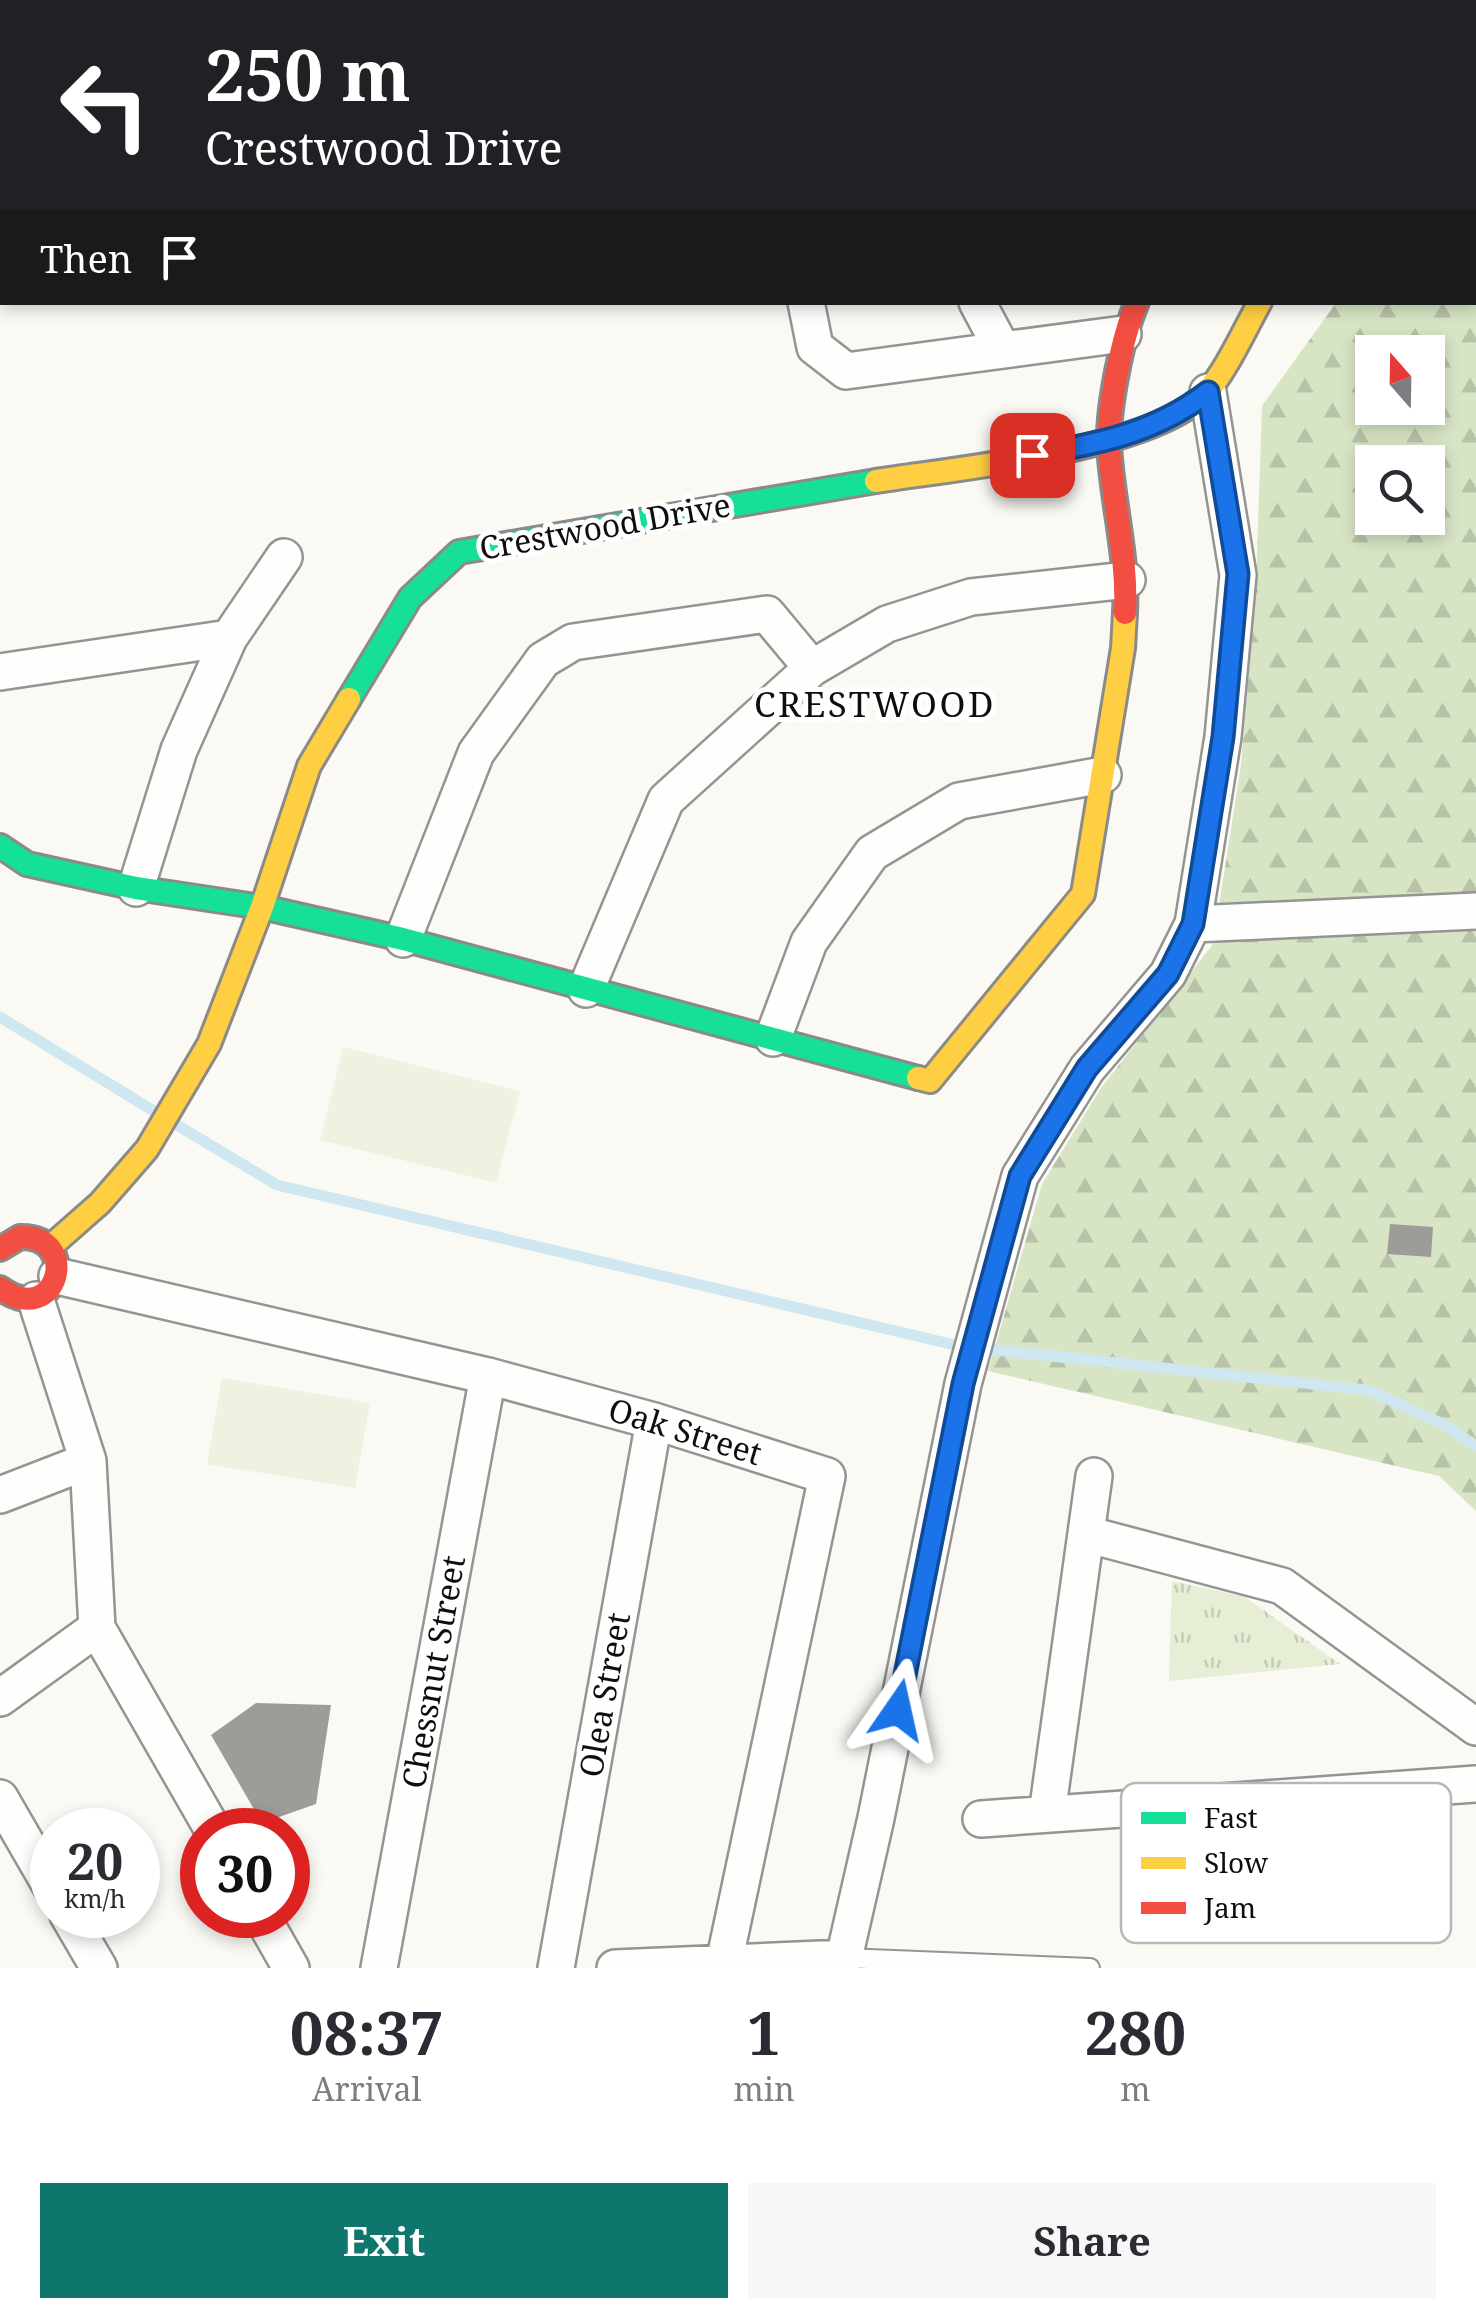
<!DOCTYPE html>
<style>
body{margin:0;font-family:"Noto Serif",serif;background:#f7f7f7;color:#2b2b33;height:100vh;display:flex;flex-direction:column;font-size:38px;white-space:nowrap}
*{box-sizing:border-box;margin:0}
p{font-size:32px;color:#7c7c81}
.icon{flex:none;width:55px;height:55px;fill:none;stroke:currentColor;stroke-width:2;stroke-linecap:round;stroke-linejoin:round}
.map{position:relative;height:1968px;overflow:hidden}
.side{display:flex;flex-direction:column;background:#fff;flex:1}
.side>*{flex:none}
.top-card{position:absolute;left:0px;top:0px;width:1478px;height:305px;box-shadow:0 5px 15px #0003;background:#202124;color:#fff;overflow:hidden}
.needle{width:65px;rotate:340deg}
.buttons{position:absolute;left:1355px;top:335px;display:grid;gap:20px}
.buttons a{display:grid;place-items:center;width:90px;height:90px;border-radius:0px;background:#fff;box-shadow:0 5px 15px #0003;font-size:50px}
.speed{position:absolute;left:30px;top:1808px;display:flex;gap:20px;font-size:50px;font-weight:700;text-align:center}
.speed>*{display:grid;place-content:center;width:130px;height:130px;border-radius:50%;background:#fff;box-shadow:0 5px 15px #0003;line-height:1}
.speed small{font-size:25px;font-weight:400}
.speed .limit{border:15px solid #d22;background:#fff;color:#111}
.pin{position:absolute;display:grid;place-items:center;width:85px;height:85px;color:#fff;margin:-42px;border-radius:20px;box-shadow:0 5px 15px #0006}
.me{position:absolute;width:110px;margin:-55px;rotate:11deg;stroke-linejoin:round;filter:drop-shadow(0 0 8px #0008)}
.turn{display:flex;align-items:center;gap:35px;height:210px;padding:0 40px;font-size:45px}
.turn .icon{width:130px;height:130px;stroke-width:2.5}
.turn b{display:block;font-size:70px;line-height:85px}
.then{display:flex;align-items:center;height:95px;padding:0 40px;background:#0003;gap:20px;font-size:38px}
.eta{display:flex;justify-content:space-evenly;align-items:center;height:170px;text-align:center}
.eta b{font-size:60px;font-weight:700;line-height:70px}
.button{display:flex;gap:20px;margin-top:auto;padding:20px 40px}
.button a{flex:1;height:115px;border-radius:0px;background:#0f766e;color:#fff;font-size:40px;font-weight:700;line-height:115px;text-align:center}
.button a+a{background:#f7f7f7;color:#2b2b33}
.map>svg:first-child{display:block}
.grass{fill:url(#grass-tufts)}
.forest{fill:url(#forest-firs);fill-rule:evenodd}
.pitch{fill:#eef2e0}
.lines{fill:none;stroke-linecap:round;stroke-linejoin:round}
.stream{stroke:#cee7f1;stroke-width:11}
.building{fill:#9e9c99}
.lane-casing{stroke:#949492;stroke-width:22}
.street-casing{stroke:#949492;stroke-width:40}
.fast-casing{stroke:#8b8a88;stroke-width:28}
.slow-casing{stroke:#8b8a88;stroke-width:28}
.jam-casing{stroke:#8b8a88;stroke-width:28}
.lane{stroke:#fefefd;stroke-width:18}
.street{stroke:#fefefd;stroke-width:35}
.fast{stroke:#16e098;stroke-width:22}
.slow{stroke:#ffcf43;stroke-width:22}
.jam{stroke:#f24e42;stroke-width:22}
.route-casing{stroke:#114b97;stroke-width:25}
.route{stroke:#1a73e8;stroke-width:18}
.labels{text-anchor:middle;stroke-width:10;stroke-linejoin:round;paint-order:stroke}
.street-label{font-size:32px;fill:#0e0e0e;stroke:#fff}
.neighbourhood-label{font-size:35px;letter-spacing:2.5px;fill:#0e0e0e;stroke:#fff}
.key{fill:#fff;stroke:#b7b7b7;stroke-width:2.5}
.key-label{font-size:28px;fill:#0e0e0e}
</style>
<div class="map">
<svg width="1476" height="1968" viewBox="0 0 1476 1968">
<defs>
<pattern id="grass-tufts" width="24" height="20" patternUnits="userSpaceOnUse" patternTransform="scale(2.5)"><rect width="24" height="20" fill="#e6eed6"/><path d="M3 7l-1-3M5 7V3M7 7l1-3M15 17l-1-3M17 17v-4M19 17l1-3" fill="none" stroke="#c4cbb6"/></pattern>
<pattern id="forest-firs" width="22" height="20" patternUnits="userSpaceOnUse" patternTransform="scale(2.5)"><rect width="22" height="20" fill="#d7e5c5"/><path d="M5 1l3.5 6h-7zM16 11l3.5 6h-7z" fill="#b7c3a8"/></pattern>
</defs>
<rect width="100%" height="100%" fill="#faf9f4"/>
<path class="grass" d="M1172,1581L1245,1597L1340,1664L1169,1681Z"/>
<path class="forest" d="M1476,109V1511L1439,1476L988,1371L1042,1184L1101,1088L1213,944L1241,765L1256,587L1262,406L1336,303L1475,302ZM1372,352H1428V408H1372ZM1372,462H1428V518H1372Z"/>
<path class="pitch" d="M343,1047L520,1091L496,1183L320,1140Z
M222,1378L370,1403L355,1488L207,1464Z"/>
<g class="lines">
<path class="stream" d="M0,1017L157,1113
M177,1125L277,1185L959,1346L1368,1390L1445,1425L1476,1446"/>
</g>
<path class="building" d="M1390,1224L1433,1227L1431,1257L1387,1254Z
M256,1703L331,1705L316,1804L262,1823L211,1735Z"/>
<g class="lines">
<defs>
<path id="lane" d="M844,1958L1090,1968"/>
<path id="street" d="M493,0L495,2
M1221,0L1226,2
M723,2L724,0
M918,2L920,0
M1355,2L1357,0
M1468,2L1470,0
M806,302L815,347L846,371L1123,334
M977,302L1002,349
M0,672L229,638
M136,888L179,750L229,638L284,557
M1193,924L1476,911
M403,939L476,753L543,660L573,642L767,614L812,668
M586,989L666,800L812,668L887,624L971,597L1127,580
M773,1038L809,942L872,853L959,801L1103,775
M57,1276L488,1376L654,1421L827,1476L724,1963
M36,1300L88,1461L97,1628L213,1830
M0,1495L88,1461
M1086,1534L1282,1586L1476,1727
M0,1698L97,1628
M0,1798L52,1888
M1047,1814L1094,1476
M981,1819L1476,1784
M68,1915L99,1968
M261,1915L291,1968
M379,1968L488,1376
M556,1968L654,1421
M615,1968L844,1958
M837,1968L844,1958L876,1818L963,1384L1020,1176L1087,1069L1168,974L1193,924L1223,737L1238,575L1208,392"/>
<path id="fast" d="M349,699L410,598L459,552L876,481
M0,846L27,864L136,888L262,907L403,939L918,1078"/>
<path id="slow" d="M876,481C958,468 1149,451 1205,394C1224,375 1246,327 1260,302
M918,1078L930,1081L1083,894L1123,648L1125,613
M50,1247L100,1203L147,1149L209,1044L262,907L309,766L349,699"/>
<path id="jam" d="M1125,613C1128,556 1112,501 1109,445C1108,406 1122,337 1137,302
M0,1249L20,1237C82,1235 58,1330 0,1288"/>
</defs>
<use href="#lane" class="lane-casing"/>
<use href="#street" class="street-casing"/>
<use href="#fast" class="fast-casing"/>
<use href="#slow" class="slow-casing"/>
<use href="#jam" class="jam-casing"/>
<use href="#lane" class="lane"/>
<use href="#street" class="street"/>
<use href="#fast" class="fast"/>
<use href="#slow" class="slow"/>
<use href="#jam" class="jam"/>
</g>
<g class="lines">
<defs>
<path id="route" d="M898,1710L963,1384L1020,1176L1087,1068L1168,974L1193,924L1223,737L1238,574L1208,392C1155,433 1097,444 1032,455"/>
</defs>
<use href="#route" class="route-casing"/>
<use href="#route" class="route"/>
</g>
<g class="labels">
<g class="street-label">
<text transform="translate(605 527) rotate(-10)" y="11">Crestwood Drive</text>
<text transform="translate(685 1432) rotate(17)" y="11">Oak Street</text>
<text transform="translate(434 1672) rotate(-80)" y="11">Chessnut Street</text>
<text transform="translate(605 1695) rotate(-80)" y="11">Olea Street</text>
</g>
<g class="neighbourhood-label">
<text x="875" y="717">CRESTWOOD</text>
</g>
</g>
<rect x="1121" y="1783" width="330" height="160" rx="15" class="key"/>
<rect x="1141" y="1812" width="45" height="12" fill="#16e098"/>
<rect x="1141" y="1857" width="45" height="12" fill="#ffcf43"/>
<rect x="1141" y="1902" width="45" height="12" fill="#f24e42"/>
<g class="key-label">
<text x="1204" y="1828">Fast</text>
<text x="1204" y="1873">Slow</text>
<text x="1204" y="1918">Jam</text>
</g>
</svg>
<div class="buttons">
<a><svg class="needle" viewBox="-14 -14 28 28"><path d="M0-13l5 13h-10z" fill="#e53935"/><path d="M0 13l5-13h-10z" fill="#7c7c81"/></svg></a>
<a><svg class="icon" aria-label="search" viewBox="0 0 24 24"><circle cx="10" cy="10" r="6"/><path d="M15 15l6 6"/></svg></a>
</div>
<div class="speed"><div>20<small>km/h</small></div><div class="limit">30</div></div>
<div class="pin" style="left:1032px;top:455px;background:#d93025"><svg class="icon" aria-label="arrive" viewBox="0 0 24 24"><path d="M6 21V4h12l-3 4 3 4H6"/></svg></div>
<svg class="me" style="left:898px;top:1710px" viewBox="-20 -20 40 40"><path d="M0-17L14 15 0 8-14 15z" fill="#1a73e8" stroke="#fff" stroke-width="4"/></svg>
<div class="top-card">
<div class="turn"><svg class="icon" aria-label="left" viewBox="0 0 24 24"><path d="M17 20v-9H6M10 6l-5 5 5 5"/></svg><div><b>250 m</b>Crestwood Drive</div></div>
<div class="then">Then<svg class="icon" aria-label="arrive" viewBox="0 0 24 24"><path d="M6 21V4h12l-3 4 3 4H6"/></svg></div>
</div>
</div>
<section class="side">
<div class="eta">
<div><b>08:37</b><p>Arrival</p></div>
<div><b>1</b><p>min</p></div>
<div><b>280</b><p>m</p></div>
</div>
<div class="button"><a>Exit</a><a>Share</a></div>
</section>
